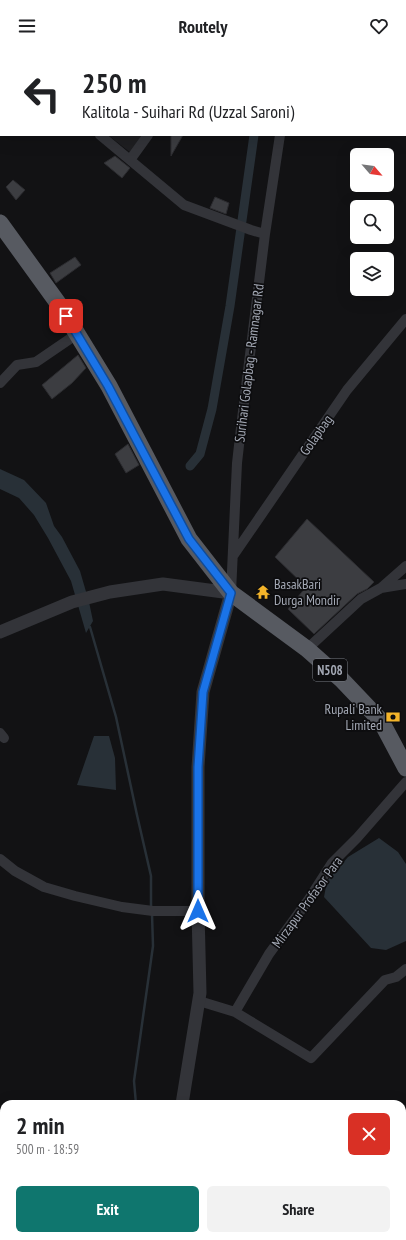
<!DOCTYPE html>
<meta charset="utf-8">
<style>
body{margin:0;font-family:"PT Sans Narrow",sans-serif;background:#f2f2f2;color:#202124;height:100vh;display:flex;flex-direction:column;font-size:15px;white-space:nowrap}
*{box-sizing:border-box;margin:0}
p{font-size:13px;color:#757577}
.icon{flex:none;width:22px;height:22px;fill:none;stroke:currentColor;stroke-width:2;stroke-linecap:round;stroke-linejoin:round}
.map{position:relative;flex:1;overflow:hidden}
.sheet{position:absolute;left:0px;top:1048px;width:406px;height:140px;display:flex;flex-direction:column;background:#fff;border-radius:12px 12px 0 0;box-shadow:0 4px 16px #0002}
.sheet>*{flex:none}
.banner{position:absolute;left:0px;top:0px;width:406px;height:84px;box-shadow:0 4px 16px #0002;background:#fff;color:#202124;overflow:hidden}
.needle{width:26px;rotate:118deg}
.tools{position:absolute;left:350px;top:96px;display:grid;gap:8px}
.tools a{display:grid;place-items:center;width:44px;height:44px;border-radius:6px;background:#fff;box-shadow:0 4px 16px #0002;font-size:20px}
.pin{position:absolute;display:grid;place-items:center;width:34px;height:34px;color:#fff;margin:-17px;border-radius:8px;box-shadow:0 2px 6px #0006}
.me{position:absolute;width:44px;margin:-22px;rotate:0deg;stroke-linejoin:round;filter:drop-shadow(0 0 3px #0008)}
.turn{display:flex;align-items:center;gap:14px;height:84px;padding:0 16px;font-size:18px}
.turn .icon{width:52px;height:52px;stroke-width:2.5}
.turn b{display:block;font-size:28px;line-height:34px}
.round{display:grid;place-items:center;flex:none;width:42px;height:42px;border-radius:6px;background:#f2f2f2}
.overview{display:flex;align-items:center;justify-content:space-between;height:68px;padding:0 16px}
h1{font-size:24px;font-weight:700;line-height:30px}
.action{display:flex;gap:8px;margin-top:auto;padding:8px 16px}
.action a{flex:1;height:46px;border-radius:6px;background:#0f766e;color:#fff;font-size:16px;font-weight:700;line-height:46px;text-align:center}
.action a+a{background:#f2f2f2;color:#202124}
header{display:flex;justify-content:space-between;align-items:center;height:52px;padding:0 16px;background:#fff;font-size:18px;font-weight:700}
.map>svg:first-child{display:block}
.built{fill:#1e1e21}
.water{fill:#283037}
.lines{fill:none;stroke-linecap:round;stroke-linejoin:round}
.stream{stroke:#283037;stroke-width:2.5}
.canal{stroke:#283037;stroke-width:9}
.building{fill:#3c3d41;stroke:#2c2c30}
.minor{stroke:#333439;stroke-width:10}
.tertiary{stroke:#333439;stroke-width:13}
.trunk{stroke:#575a61;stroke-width:17}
.route-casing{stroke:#114b97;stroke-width:10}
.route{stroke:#1a73e8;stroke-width:7}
.labels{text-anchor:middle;stroke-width:3.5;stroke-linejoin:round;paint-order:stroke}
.shield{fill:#0d0d0f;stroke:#767a82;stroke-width:1}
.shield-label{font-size:13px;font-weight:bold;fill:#a3a8b4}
.street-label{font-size:14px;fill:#a3a8b4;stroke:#0d0d0f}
.poi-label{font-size:14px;fill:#a3a8b4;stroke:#0d0d0f;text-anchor:start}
</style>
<header><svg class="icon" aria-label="menu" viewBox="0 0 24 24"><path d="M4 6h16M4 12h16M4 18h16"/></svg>Routely<svg class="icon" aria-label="heart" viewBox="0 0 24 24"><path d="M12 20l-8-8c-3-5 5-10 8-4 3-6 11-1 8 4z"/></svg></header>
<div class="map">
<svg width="406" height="1188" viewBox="0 0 406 1188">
<rect width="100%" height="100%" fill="#121214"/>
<path class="built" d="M108,83H142L131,101Z"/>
<path class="water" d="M0,417L24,428L46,451L54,474L62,485L80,519L89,550L93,569L86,581L71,529L48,486L34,463L19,446L0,437Z
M94,684H109L115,706L116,738L77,733Z
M379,786L398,800L406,812V889L386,898L371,896L324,845L327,829L348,805Z"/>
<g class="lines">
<path class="stream" d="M90,575L116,665L137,763L151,824V857
M136,1052L134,1029L153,894L152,862"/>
<path class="canal" d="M260,1V0
M190,414L200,402L212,357L230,254L254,83"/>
</g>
<path class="building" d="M171,83H183L171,104Z
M115,104L130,116L122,126L104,111Z
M13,128L25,138L16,148L6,135Z
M215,145L229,151L226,162L210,156Z
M75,205L81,213L56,231L50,221Z
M78,303L86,316L72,331L52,347L42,333Z
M128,392L139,413L126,421L115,402Z
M307,467L374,530L367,537L357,542L314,582L288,557L306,535L275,505Z"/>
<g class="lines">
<path class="minor" d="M349,0L351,1
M174,1L175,0
M292,1L293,0
M405,33L406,34
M0,48H1
M100,83L184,153L251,178L265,182
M130,108L148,83
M0,331L17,313L36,310L77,282
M233,504L347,338L406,267
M381,536L406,514
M231,541L237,411L242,367L265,182L280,83
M307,597L361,547L381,536L406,532
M0,681L4,686
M0,807L15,819L44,835L75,844L122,855L153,859H198
M199,949L235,960L269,902L309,847L332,811L357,786L406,730
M235,960L311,1006L385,928L396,925L406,917
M0,1078L4,1081
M402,1130L406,1125
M200,1184L209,1188
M352,1188L355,1184"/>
<path class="tertiary" d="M0,580L72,550L110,540L163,532L231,541L203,640L198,715V859L200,941L182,1052
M147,1188L149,1184"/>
<path class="trunk" d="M0,171L60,254L109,334L189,487L231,541L307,597L342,628L381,669L406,716"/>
</g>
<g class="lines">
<defs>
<path id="route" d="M66,264L108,334L189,487L231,541L203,640L198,715V859"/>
</defs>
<use href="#route" class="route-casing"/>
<use href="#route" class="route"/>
</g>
<defs>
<symbol id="temple-bare" viewBox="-9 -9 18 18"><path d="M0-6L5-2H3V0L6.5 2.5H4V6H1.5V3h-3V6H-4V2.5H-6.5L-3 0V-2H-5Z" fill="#f3b42a" stroke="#0d0d0f" stroke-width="2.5" paint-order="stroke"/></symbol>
<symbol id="bank-bare" viewBox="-9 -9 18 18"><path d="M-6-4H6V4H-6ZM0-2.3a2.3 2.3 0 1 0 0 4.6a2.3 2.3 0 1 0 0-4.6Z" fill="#f3b42a" stroke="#0d0d0f" stroke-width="2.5" paint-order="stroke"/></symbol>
</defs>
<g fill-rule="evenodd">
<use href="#temple-bare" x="253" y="530" width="20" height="20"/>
<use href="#bank-bare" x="383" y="655" width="20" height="20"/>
</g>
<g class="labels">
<rect class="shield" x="313" y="607" width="34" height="22" rx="3"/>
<g class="shield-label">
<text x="330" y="623">N508</text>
</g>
<g class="street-label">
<text transform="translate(249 311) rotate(-83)" y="5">Surihari Golapbag - Ramnagar Rd</text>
<text transform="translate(316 383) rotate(-55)" y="5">Golapbag</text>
<text transform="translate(307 850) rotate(-54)" y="5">Mirzapur Profasor Para</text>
</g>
<g class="poi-label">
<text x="274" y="537">BasakBari<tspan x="274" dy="16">Durga Mondir</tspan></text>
<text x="382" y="662" text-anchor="end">Rupali Bank<tspan x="382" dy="16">Limited</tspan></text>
</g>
</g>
</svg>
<div class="tools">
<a><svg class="needle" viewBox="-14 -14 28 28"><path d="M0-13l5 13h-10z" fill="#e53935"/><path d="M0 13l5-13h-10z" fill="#757577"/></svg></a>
<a><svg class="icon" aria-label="search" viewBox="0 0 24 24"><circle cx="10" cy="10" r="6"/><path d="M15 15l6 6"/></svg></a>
<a><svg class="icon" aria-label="layers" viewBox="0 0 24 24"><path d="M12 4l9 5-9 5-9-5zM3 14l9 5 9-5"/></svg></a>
</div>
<div class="pin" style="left:66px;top:264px;background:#d93025"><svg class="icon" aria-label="arrive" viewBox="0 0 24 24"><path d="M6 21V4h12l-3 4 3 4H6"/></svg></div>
<svg class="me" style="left:198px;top:859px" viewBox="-20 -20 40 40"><path d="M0-17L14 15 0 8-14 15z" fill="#1a73e8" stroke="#fff" stroke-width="4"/></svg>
<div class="banner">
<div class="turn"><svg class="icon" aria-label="left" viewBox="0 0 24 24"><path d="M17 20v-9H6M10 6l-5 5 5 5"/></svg><div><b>250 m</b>Kalitola - Suihari Rd (Uzzal Saroni)</div></div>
</div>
<section class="sheet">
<div class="overview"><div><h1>2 min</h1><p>500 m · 18:59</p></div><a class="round" style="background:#d93025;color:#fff"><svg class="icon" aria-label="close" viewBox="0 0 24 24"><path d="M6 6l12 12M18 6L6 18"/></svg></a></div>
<div class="action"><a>Exit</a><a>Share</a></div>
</section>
</div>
